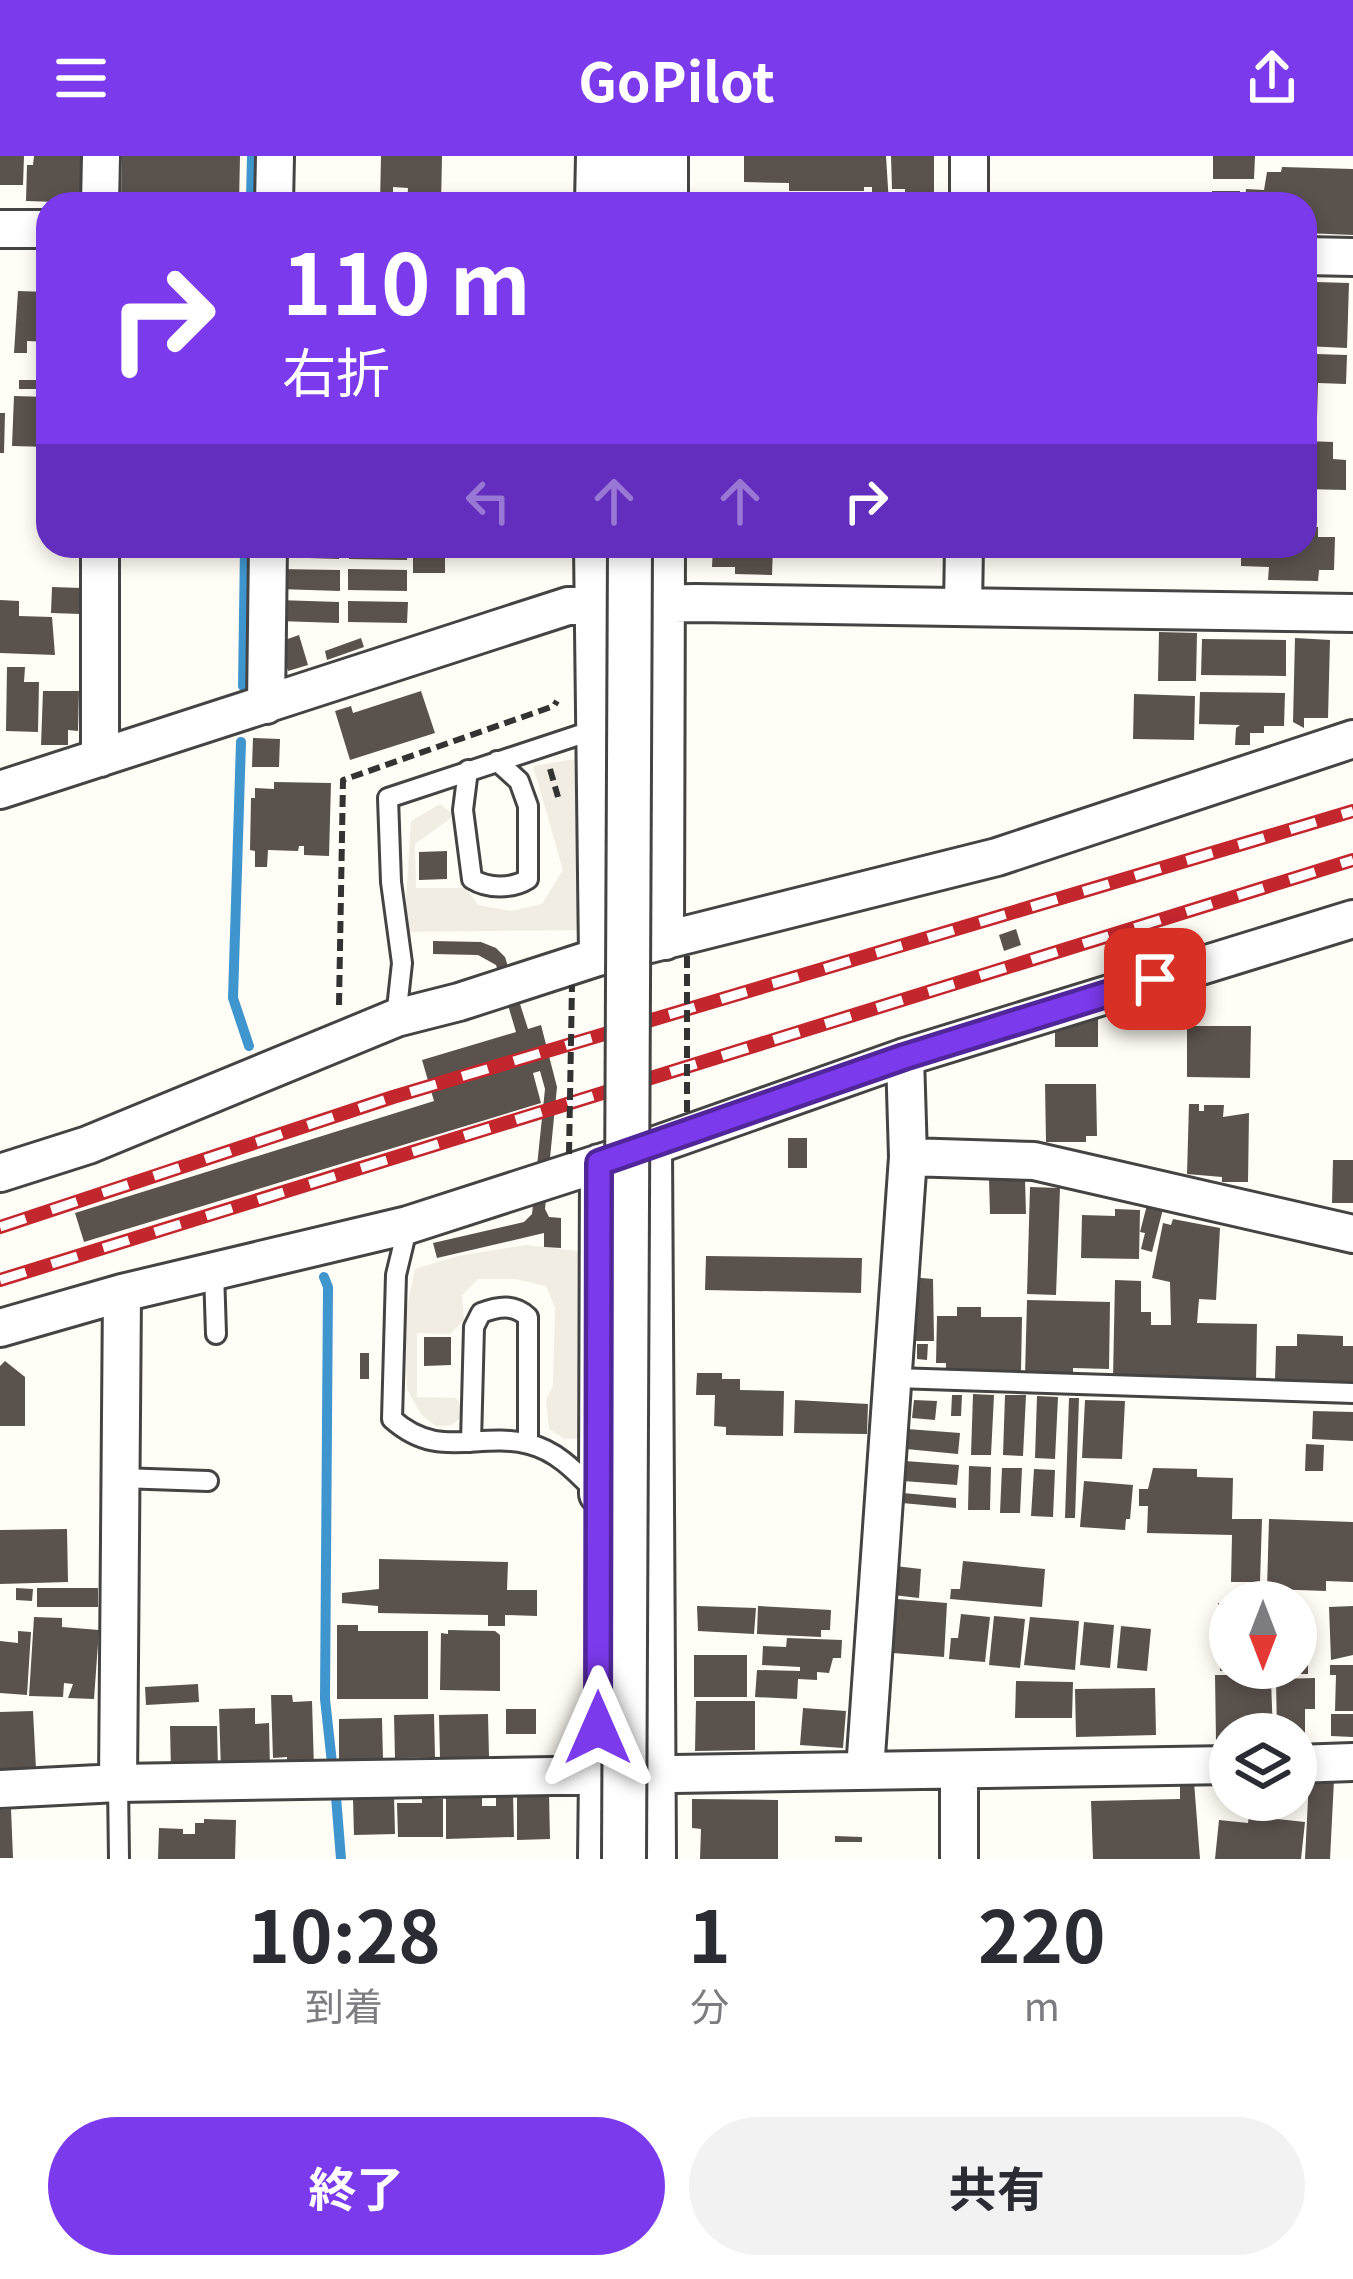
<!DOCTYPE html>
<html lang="ja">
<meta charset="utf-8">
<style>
body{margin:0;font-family:Georgia,"Noto Sans JP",serif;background:#f2f2f3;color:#2b2b33;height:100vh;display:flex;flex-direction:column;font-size:45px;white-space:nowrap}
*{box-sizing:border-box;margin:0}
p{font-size:39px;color:#7c7c81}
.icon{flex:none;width:66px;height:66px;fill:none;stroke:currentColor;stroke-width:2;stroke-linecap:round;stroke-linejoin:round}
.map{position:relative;height:1703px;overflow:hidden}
.panel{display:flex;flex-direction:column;background:#fff;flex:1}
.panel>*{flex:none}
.guide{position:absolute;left:36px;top:36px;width:1281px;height:366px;border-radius:36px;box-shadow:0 6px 18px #0003;background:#7c3aed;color:#fff;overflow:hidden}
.needle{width:78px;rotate:180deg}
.fabs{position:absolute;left:1209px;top:1425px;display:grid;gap:24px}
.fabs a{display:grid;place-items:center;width:108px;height:108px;border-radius:50%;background:#fff;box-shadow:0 6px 18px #0003;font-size:60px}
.pin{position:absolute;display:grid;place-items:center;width:102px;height:102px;color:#fff;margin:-51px;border-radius:24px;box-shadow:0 6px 18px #0006}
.me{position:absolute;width:132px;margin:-66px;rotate:0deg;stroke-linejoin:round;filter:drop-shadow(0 0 9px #0008)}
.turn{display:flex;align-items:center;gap:42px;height:252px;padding:0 48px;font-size:54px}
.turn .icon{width:156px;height:156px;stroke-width:2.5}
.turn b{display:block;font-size:84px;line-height:102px}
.lanes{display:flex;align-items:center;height:114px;padding:0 48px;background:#0003;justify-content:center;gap:60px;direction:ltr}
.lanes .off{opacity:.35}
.eta{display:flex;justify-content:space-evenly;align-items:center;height:204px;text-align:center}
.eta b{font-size:72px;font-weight:700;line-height:84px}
.action{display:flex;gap:24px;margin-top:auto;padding:24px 48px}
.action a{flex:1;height:138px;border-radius:72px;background:#7c3aed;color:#fff;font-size:48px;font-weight:700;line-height:138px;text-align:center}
.action a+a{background:#f2f2f3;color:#2b2b33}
header{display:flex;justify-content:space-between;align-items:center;height:156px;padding:0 48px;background:#7c3aed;color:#fff;font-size:54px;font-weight:700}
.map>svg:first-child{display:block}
.plaza{fill:#f1ede2}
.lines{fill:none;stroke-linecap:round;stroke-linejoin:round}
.stream{stroke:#3f96cf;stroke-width:10}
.building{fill:#5a524d}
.service-casing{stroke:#444;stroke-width:24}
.minor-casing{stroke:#444;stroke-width:42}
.tertiary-casing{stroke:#444;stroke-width:48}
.path{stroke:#333;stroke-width:6;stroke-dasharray:12 6;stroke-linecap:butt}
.service{stroke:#fff;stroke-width:18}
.minor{stroke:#fff;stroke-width:36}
.tertiary{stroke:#fff;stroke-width:42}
.rail-casing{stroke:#c4262e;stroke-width:14}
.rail{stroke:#fff;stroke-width:9;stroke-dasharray:27;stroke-linecap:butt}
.tertiary-bridge-casing{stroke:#444;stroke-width:48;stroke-linecap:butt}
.path-bridge{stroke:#333;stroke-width:6;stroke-dasharray:12 6;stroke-linecap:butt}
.tertiary-bridge{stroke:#fff;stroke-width:42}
.route-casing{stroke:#51269a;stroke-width:30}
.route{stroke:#7c3aed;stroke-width:21}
</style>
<header><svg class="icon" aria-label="menu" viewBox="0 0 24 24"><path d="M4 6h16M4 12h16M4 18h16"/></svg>GoPilot<svg class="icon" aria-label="share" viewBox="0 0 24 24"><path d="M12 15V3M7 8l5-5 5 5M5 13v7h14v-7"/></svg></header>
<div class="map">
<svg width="1353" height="1703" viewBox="0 0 1353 1703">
<rect width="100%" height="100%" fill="#fffdf5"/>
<path class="plaza" d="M575,603L586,774L404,776L411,665L440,648L455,659L415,688L416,732H465L478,749L512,755L542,748L563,714L533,610Z
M525,1089L586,1096L583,1282L565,1283L549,1273L546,1244L553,1230L555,1152L546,1130L515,1123H478L462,1139L464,1164L450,1178L417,1177V1241L456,1242L463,1252L461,1262L452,1269L436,1270L421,1258L407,1233L405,1161L415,1113L458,1100Z"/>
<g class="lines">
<path class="stream" d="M251,42L252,0
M243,530L245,390
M241,586L233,842L249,890
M324,1121L328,1131L325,1543L332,1607
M336,1641L341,1703"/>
</g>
<path class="building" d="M0,0H24L23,29H0Z
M34,0H88L86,47L26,45L27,9H33Z
M122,0H240L239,48H121Z
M381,0H442L441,48H407L408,32L393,31V48H380Z
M744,0H886L889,48H872V31H864V35H789V27L744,26Z
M891,0H934V45H905V33H892Z
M1213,0H1255L1254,23H1213Z
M1282,11L1353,13V79L1305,77V48H1245L1246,33L1264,34L1267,16H1281Z
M1212,35H1240V48H1211Z
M1316,126L1349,127L1347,192L1305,190V139H1316Z
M18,135L48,136V186L27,185V197H14Z
M1316,198L1347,199L1346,228L1318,227L1317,262H1305V224H1316Z
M19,224H39V233H19Z
M14,240L48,241V291L12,290Z
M0,257H5L4,297H0Z
M1305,285L1333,286V303L1346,304V334L1305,333Z
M1305,371H1318V381H1335L1334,414H1319L1318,425L1268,424L1269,411L1241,410V390H1305Z
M279,390H340L339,403L278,401Z
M349,390H408L407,404L349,403Z
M413,390H445V417H413Z
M713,390H773L772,419L735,418V411H712Z
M279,413L340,414V435L279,433Z
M348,413L407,414V435L348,434Z
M52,431L82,432L81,458L51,457Z
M0,444L19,445V460L52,461L55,499L0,497Z
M278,444L339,446V467L278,465Z
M348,445L408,446L407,467L348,466Z
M1159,476L1197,477L1196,525H1158Z
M299,479L308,509L288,515L279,486Z
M361,482L364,491L327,504L325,495Z
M1295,482L1330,484L1328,562H1304V572L1293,566Z
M1202,483L1286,484V520L1201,519Z
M7,511H25L24,526H39L38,576L6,575Z
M43,535H79L78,575L68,574V589H41Z
M421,535L435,577L350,604L335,555L351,550L353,557Z
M1200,536L1285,537L1284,570H1264V577H1250V589H1235L1236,572L1240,569L1199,568Z
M1134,538L1195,540L1194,584L1133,583Z
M253,582L280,583L279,611H252Z
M274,626L331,627L329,700L304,699V690H299L298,695L268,694L267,711H255V695L250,694L251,642H255V632L274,633Z
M447,695V723L419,724V696Z
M1016,773L1021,789L1004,795L999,779Z
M433,785L481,786L496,792L505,801L528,873L541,869L557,931L545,1053L549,1061L561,1062V1092L544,1091V1077L437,1102L433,1087L524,1066L532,1058L545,933L540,915L533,917L541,947L84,1086L75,1057L434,945L422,904L516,876L496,809L478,799L433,798Z
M1071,863H1098V891H1055V868Z
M1187,870H1251L1250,922L1187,921Z
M1045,928H1096L1097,980H1086V986H1046Z
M1189,948H1199V955H1204V949H1224L1223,961L1249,957L1248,1026H1222V1021L1187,1018Z
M788,982H807V1012H788Z
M1333,1004H1353V1047H1332Z
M989,1023H1025L1026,1058H990Z
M1030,1031L1060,1032L1056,1139L1027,1138Z
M1147,1049L1163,1053L1152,1096L1141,1093L1145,1077L1140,1076Z
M1115,1053L1140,1054L1139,1103L1081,1102L1082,1059L1115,1060Z
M1173,1063L1220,1072L1216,1144L1199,1143L1197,1167L1257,1168L1256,1225L1113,1222L1115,1124L1141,1125V1156H1151V1169H1171L1170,1126L1152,1122L1163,1067L1171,1069Z
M706,1100L862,1102L861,1137L705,1134Z
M911,1121L933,1123L934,1185H910Z
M1027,1144L1110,1146L1109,1213L1073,1212V1221L1025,1220Z
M957,1151H981V1161H1022L1021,1215L946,1214V1207H936L937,1160H957Z
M1297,1178L1343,1180V1190H1353V1227L1275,1225L1276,1190H1297Z
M424,1181H451V1209L424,1210Z
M917,1188H928L927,1204L917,1203Z
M360,1197H369V1223H360Z
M5,1205L25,1221V1270H0V1210Z
M697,1217H722V1223H740V1234L784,1235L783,1280L726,1279V1271L714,1270L715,1239H696Z
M973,1238L994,1239L991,1299H971Z
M952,1239H962L961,1260H951Z
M1005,1239H1026L1023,1300L1003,1299Z
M1037,1240L1058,1241L1055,1303L1035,1302Z
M1069,1242H1079L1075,1362H1065Z
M795,1244L868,1248L867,1278L794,1277Z
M914,1244L937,1245L935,1264L912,1262Z
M1085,1244L1125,1245L1122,1303L1082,1302Z
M1313,1255L1353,1256V1285L1312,1283Z
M907,1273L960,1277L958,1298L906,1293Z
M1306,1288L1324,1289L1323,1315H1305Z
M905,1305L959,1309L957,1329L903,1325Z
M969,1310L991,1311L990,1354H968Z
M1002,1312H1022L1020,1357H1000Z
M1153,1312L1197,1313V1321L1233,1322L1232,1363H1262L1260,1426H1231L1232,1379L1147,1377L1148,1350H1139V1333H1148Z
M1034,1313L1055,1314L1053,1361L1031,1360Z
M1084,1325L1133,1329L1130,1363H1126L1125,1374L1080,1371Z
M903,1337L956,1342V1352L902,1347Z
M1269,1363L1353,1366V1426L1326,1425V1435L1267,1433Z
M67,1373L68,1426L0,1428V1374Z
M379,1403L508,1406L507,1434H537V1460L505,1459V1470H488V1459L378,1457V1450L342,1447V1437L379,1433Z
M963,1405L1045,1413L1042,1451L950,1443L951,1433H960Z
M895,1410L921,1413L919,1442L893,1439Z
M16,1432L33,1433L32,1445L16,1444Z
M37,1432H98V1451H37Z
M897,1443L947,1447L944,1501L893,1497Z
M1218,1447H1230V1514L1220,1515Z
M697,1450L756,1452L754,1478L698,1475Z
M758,1450L831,1454L830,1474H821V1481L757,1478Z
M1353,1450V1499L1331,1504L1329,1451Z
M961,1458L990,1461L985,1506L949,1503L951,1482H958Z
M994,1460L1025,1463L1020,1512L989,1509Z
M34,1461L62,1462V1471L99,1474L94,1543L68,1542L73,1528L64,1527L63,1541L29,1540Z
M1030,1461L1079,1465L1075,1514L1024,1509Z
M1084,1466L1114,1469L1110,1512L1080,1509Z
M337,1469H358V1475H428V1543H337Z
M1121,1470L1151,1473L1147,1515L1117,1512Z
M448,1474L495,1475L500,1479V1535L440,1534L441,1477L448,1478Z
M18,1475L31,1476L27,1539L0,1537V1485L18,1487Z
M787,1482L842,1484L841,1502H833L829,1517L817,1516V1524L798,1523L797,1543L755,1541L757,1514L800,1515V1511L762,1509L763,1490L786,1491Z
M1296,1482H1308V1518H1276L1275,1512H1296Z
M694,1499H747V1541H694Z
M1330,1509H1353V1555H1335L1336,1519H1330Z
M1215,1519H1244V1525L1271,1524L1273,1578H1254V1566H1247L1248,1578H1230V1584H1216Z
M1315,1522V1553H1305V1585H1296V1578H1277L1276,1523Z
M1016,1525L1073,1526L1072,1562H1015Z
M198,1528L199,1546L146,1549L145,1531Z
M1155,1532L1156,1579L1076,1581L1075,1533Z
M271,1539H292L293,1546L312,1545L314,1612H287V1601L273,1602Z
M696,1545H755V1594L695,1595Z
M255,1552V1568L269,1567L270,1613L221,1614L219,1553Z
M803,1552L846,1555L843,1592L800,1589Z
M506,1553H536V1578H506Z
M33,1555L36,1613L0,1615V1556Z
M434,1558L435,1601L395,1602L394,1559Z
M488,1558L489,1601L440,1602L439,1559Z
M1331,1558H1353V1581L1331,1580Z
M382,1562L383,1603H379V1607L339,1606V1563Z
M170,1570H217L218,1614L171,1615Z
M1309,1623L1334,1624L1330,1703H1305Z
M1180,1626H1194L1200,1703H1093L1091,1645L1180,1643Z
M513,1637L514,1681L446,1683V1639L482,1638V1650H496V1638Z
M517,1637H549L550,1683L517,1684Z
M372,1640H394L395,1678L354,1679L353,1643Z
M422,1643H443V1681H398L397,1647H422Z
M692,1643L778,1644V1703H700L701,1673L692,1672Z
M11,1653L13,1702H0V1654Z
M1249,1660L1305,1666L1301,1703H1215L1219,1664L1248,1667Z
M204,1663L236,1664L235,1703H158L159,1672L183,1673V1678H195V1667H204Z
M835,1680L862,1681V1686H835Z"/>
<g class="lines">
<defs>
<path id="service" d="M468,614L463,654L472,723C488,733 512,733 528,723V650L519,625L497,605
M396,862L402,807L391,726L388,642L594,574
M408,1069L396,1119L392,1263C439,1305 477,1275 529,1288C558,1295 578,1318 598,1338V1619
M214,1116L216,1178
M895,1222L1353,1237
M471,1286L474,1171L481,1157C499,1150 514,1148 528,1161V1287
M120,1322L208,1325
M118,1627L119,1703"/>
<path id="minor" d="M100,48L101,0
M274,48L275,0
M594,48L595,0
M669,48V0
M969,48V0
M0,73H48
M1305,100L1353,101
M100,390V602
M593,390L598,801
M963,451L964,390
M266,549L268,390
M0,634L568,450L695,447L1353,457
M665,785L666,390
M905,901L908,1001L1034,1005L1353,1078
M653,990L657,1703
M0,1017L88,989L396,862L459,846L598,801L997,701L1353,583
M0,1172L122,1137L408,1069L653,990L905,901L1353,763
M598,1338L599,1007
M1296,1608L1353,1606
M865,1614L908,1001
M118,1627L122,1137
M0,1633L118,1627L1230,1609
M597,1703L598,1619
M959,1703V1616"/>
<path id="tertiary" d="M632,48V0"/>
</defs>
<use href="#service" class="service-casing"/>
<use href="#minor" class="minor-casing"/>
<use href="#tertiary" class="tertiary-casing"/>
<path class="path" d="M550,613L558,641
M339,849L343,624L554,550L557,545"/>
<use href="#service" class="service"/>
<use href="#minor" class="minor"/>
<use href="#tertiary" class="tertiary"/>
<defs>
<path id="rail" d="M0,1071L393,941L1353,655
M0,1124L1353,704"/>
</defs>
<use href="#rail" class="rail-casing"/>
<use href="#rail" class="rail"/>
<defs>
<path id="tertiary-bridge" d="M624,1703L630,390"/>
</defs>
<use href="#tertiary-bridge" class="tertiary-bridge-casing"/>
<path class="path-bridge" d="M687,800V964
M569,998L572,829"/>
<use href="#tertiary-bridge" class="tertiary-bridge"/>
</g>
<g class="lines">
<defs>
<path id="route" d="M598,1572L599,1007L904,901L1155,823"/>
</defs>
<use href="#route" class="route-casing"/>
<use href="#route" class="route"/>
</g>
</svg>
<div class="fabs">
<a><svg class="needle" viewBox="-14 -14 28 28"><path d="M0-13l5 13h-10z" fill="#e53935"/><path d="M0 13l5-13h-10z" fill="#7c7c81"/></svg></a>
<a><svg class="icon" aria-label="layers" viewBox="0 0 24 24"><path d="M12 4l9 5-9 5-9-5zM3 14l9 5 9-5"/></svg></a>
</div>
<div class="pin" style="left:1155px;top:823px;background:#d93025"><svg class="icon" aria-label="arrive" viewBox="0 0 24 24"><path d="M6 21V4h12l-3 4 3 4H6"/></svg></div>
<svg class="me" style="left:598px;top:1572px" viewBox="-20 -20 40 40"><path d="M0-17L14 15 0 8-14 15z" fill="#7c3aed" stroke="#fff" stroke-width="4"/></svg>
<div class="guide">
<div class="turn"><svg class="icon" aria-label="right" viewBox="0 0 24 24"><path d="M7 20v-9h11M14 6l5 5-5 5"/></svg><div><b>110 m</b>右折</div></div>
<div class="lanes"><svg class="icon off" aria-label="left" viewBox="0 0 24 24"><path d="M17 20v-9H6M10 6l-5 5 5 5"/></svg><svg class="icon off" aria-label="ahead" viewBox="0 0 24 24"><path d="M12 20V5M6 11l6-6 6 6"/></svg><svg class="icon off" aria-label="ahead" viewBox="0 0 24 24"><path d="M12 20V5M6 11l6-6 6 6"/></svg><svg class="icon" aria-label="right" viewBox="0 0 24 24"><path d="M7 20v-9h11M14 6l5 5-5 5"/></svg></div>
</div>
</div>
<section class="panel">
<div class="eta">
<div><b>10:28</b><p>到着</p></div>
<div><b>1</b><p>分</p></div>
<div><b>220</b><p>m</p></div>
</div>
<div class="action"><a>終了</a><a>共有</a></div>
</section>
